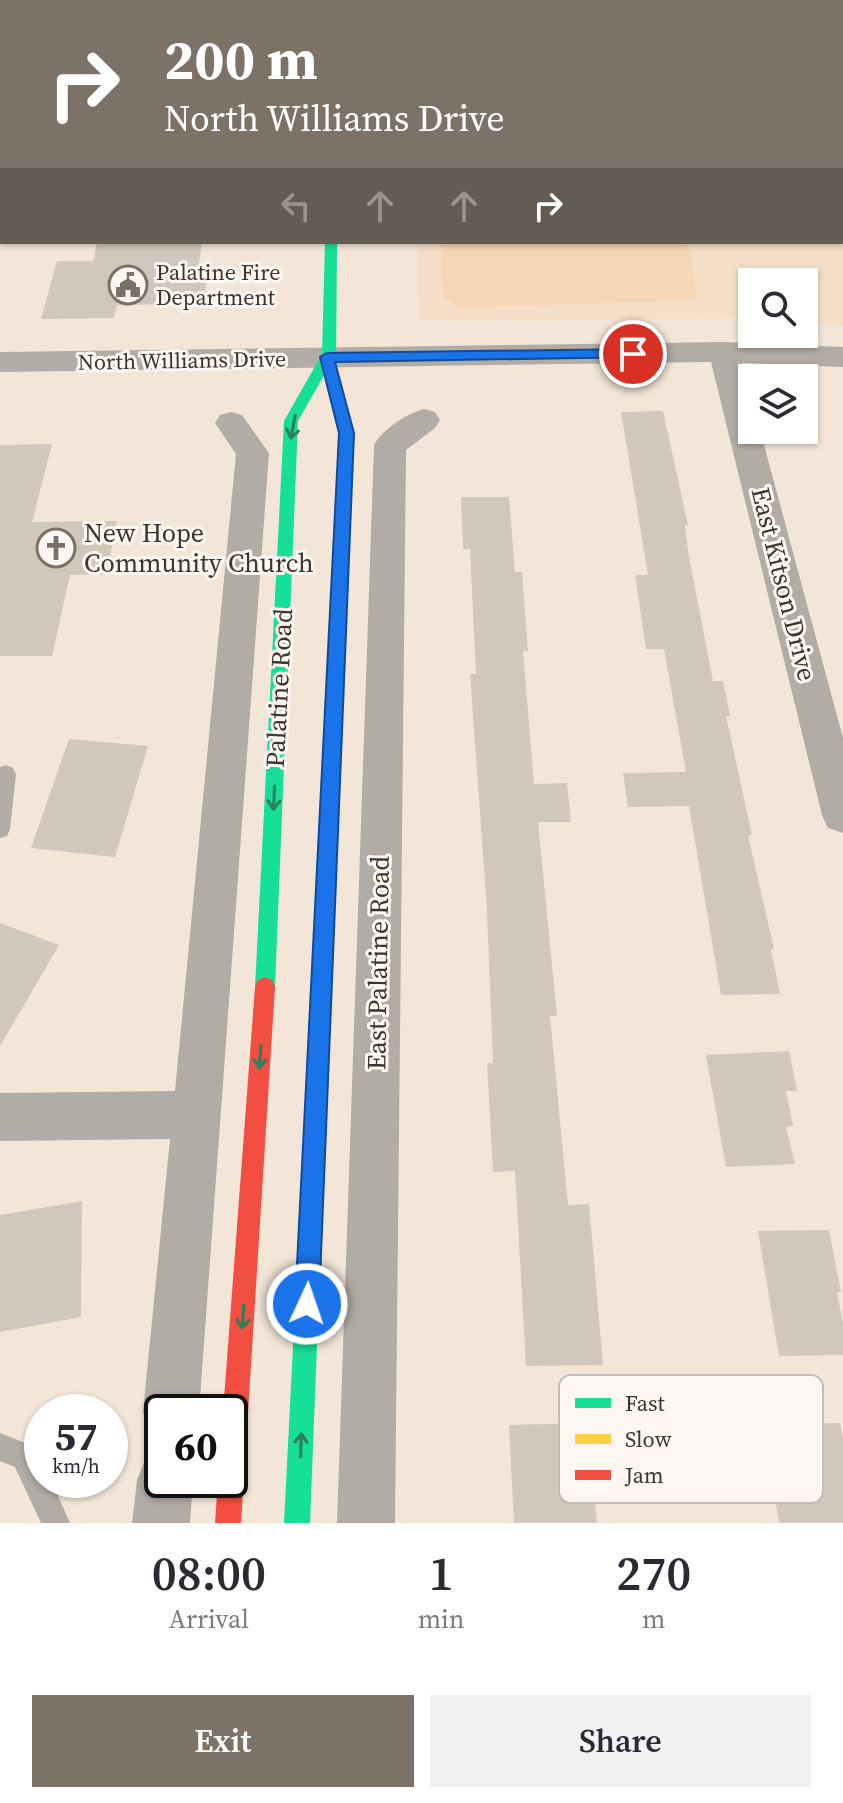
<!DOCTYPE html>
<style>
body{margin:0;font-family:"Source Serif 4",serif;background:#f2f2f3;color:#2b2b33;height:100vh;display:flex;flex-direction:column;font-size:30px;white-space:nowrap}
*{box-sizing:border-box;margin:0}
p{font-size:26px;color:#7c7c81}
.icon{flex:none;width:44px;height:44px;fill:none;stroke:currentColor;stroke-width:2;stroke-linecap:round;stroke-linejoin:round}
.map{position:relative;height:1523px;overflow:hidden}
.details{display:flex;flex-direction:column;background:#fff;flex:1}
.details>*{flex:none}
.banner{position:absolute;left:0px;top:0px;width:844px;height:244px;box-shadow:0 2px 6px #0004;background:#7d7268;color:#fff;overflow:hidden}
.buttons{position:absolute;left:738px;top:268px;display:grid;gap:16px}
.buttons a{display:grid;place-items:center;width:80px;height:80px;border-radius:0px;background:#fff;box-shadow:0 2px 6px #0004;font-size:40px}
.speed{position:absolute;left:24px;top:1394px;display:flex;gap:16px;font-size:40px;font-weight:700;text-align:center}
.speed>*{display:grid;place-content:center;width:104px;height:104px;border-radius:50%;background:#fff;box-shadow:0 2px 6px #0004;line-height:1}
.speed small{font-size:20px;font-weight:400}
.speed .limit{border:4px solid #111;border-radius:12px;background:#fff;color:#111}
.pin{position:absolute;display:grid;place-items:center;width:68px;height:68px;color:#fff;margin:-34px;border:4px solid #fff;border-radius:50%;box-shadow:0 2px 8px #0007}
.me{position:absolute;width:88px;margin:-44px;rotate:3deg;stroke-linejoin:round;filter:drop-shadow(0 0 6px #0008)}
.turn{display:flex;align-items:center;gap:28px;height:168px;padding:0 32px;font-size:36px}
.turn .icon{width:104px;height:104px;stroke-width:2.5}
.turn b{display:block;font-size:56px;line-height:68px}
.lanes{display:flex;align-items:center;height:76px;padding:0 32px;background:#0003;justify-content:center;gap:40px;direction:ltr}
.lanes .off{opacity:.35}
.eta{display:flex;justify-content:space-evenly;align-items:center;height:136px;text-align:center}
.eta b{font-size:48px;font-weight:600;line-height:56px}
.cta{display:flex;gap:16px;margin-top:auto;padding:16px 32px}
.cta a{flex:1;height:92px;border-radius:0px;background:#7d7268;color:#fff;font-size:32px;font-weight:600;line-height:92px;text-align:center}
.cta a+a{background:#f2f2f3;color:#2b2b33}
.map>svg:first-child{display:block}
.built{fill:#f5dec7}
.green{fill:#f5d6b6}
.building{fill:#d1c7bc}
.lines{fill:none;stroke-linecap:round;stroke-linejoin:round}
.lane{fill:#b2aca6;fill-rule:evenodd}
.street{fill:#b2aca6;fill-rule:evenodd}
.fast{fill:#16e098;fill-rule:evenodd}
.slow{fill:#ffcf43;fill-rule:evenodd}
.jam{fill:#f24e42;fill-rule:evenodd}
.oneway{stroke:#2c815c}
.route{fill:#1a73e8;stroke:#114b97;stroke-width:2}
.labels{text-anchor:middle;stroke-width:6;stroke-linejoin:round;paint-order:stroke}
.far-poi-label{font-size:22px;fill:#3e342b;stroke:#fcf7f2;text-anchor:start}
.far-street-label{font-size:22px;fill:#3e342b;stroke:#fcf7f2}
.poi-label{font-size:26px;fill:#3e342b;stroke:#fcf7f2;text-anchor:start}
.street-label{font-size:26px;fill:#3e342b;stroke:#fcf7f2}
.key{fill:#fcf7f2;stroke:#c3bcb6;stroke-width:2}
.key-label{font-size:22px;fill:#3e342b}
</style>
<div class="map">
<svg width="843" height="1523" viewBox="0 0 843 1523">
<rect width="100%" height="100%" fill="#f3e6d8"/>
<path class="built" d="M412,0H843V326L804,321V282H752V319L419,320L417,242H842V2Z"/>
<path class="green" d="M441,242H683L690,250L697,300L458,308L443,296Z"/>
<path class="building" d="M97,242H202L199,264H209L203,304L117,305L114,318L41,319L57,261H93Z
M663,411L688,525H685L688,552L713,681H723L730,716H726L752,835H748L774,949H771L780,994L721,995L689,806L628,807L623,773L686,772L664,649H646L635,575H648L621,412Z
M52,444L32,522L117,521L106,574L70,575L52,656H0V445Z
M461,497H509L515,572H522L528,651H523L534,784L567,783L571,822H538L557,1016H550L568,1205L589,1204L603,1365L526,1366L515,1171L493,1172L487,1063H493L487,911L470,674H476L470,549H463Z
M69,739L148,746L115,857L31,848Z
M0,923L59,945L0,1046Z
M789,1051L797,1091H786L793,1126L786,1127L795,1164L726,1167L706,1055Z
M82,1201L81,1317L0,1332V1215Z
M829,1230L841,1292H837L843,1324V1355L779,1356L758,1231Z
M588,1423L597,1523H514L509,1425Z
M840,1423L843,1439V1523H779L763,1425Z"/>
<g class="lines">
<path class="lane" d="M245,0H257V2H245Z
M6,765L13,768L16,774L10,829L7,836L0,838V767Z
M0,1433L35,1447L42,1462V1480H51L70,1523H41L15,1467L0,1461Z"/>
<path class="street" d="M724,342L843,347V367L742,363L752,399V430H760L843,738V833L828,828L822,815L711,362L0,372V352Z
M424,409L435,412L440,420L435,428L406,450L395,1523H337L374,445C383,429 406,414 424,409Z
M231,412L242,415L269,453L199,1412H162V1436L152,1431L143,1412L170,1139L0,1141V1093L175,1091L236,454L215,423L220,415Z
M162,1453V1480H193L190,1523H132L137,1480L145,1460Z"/>
<path class="fast" d="M325,242H337L336,366L327,370L298,421L275,987L272,994L265,997L258,994L255,987L284,421L322,354Z
M320,1005L327,1008L330,1015L310,1523H284L310,1015L313,1008Z"/>
<path class="slow" d="M339,0H349V2H339Z
M329,361L336,366L354,433L330,1015L327,1022L320,1025L313,1022L310,1015L340,433L322,366Z"/>
<path class="jam" d="M265,977L272,980L275,987L241,1523H215L218,1480H230V1412H223L255,987L258,980Z"/>
</g>
<defs><path id="oneway-shaft" d="M-6 0H5M1.5-3L5.5 0L1.5 3" fill="none" stroke-width="1.6" stroke-linecap="round" stroke-linejoin="round" transform="scale(2)"/></defs>
<g class="oneway">
<use href="#oneway-shaft" transform="translate(293 427) rotate(101)"/>
<use href="#oneway-shaft" transform="translate(274 798) rotate(93)"/>
<use href="#oneway-shaft" transform="translate(260 1057) rotate(94)"/>
<use href="#oneway-shaft" transform="translate(243 1317) rotate(94)"/>
<use href="#oneway-shaft" transform="translate(301 1445) rotate(-88)"/>
</g>
<path class="route" d="M633,349L638,350V357L335,362L354,433L319,1304L315,1312L307,1316L298,1312L295,1304L339,433L320,357L327,353Z"/>
<defs>
<symbol id="civic-ring" viewBox="-11 -11 22 22"><circle r="9.5" fill="#fcf7f2" stroke="#7d7268" stroke-width="1.5"/><path d="M-.6-6.5H3V-4.5H.6V-3L4-1V1h2V6H-6V1h2V-1L-.6-3ZM-1.2 2.5V6h2.4V2.5Z" fill="#7d7268"/></symbol>
<symbol id="church-ring" viewBox="-11 -11 22 22"><circle r="9.5" fill="#fcf7f2" stroke="#7d7268" stroke-width="1.5"/><path d="M-1.2-6h2.4v3.5h3.3v2.4h-3.3V6h-2.4V-.1h-3.3v-2.4h3.3Z" fill="#7d7268"/></symbol>
</defs>
<g fill-rule="evenodd">
<use href="#civic-ring" x="106" y="263" width="44" height="44"/>
<use href="#church-ring" x="34" y="526" width="44" height="44"/>
</g>
<g class="labels">
<g class="far-poi-label">
<text x="156" y="280">Palatine Fire<tspan x="156" dy="25">Department</tspan></text>
</g>
<g class="far-street-label">
<text transform="translate(182 360) rotate(-1)" y="8">North Williams Drive</text>
</g>
<g class="poi-label">
<text x="84" y="542">New Hope<tspan x="84" dy="30">Community Church</tspan></text>
</g>
<g class="street-label">
<text transform="translate(784 584) rotate(76)" y="9">East Kitson Drive</text>
<text transform="translate(279 688) rotate(-87)" y="9">Palatine Road</text>
<text transform="translate(378 963) rotate(-89)" y="9">East Palatine Road</text>
</g>
</g>
<rect x="559" y="1375" width="264" height="128" rx="12" class="key"/>
<rect x="575" y="1398" width="36" height="10" fill="#16e098"/>
<rect x="575" y="1434" width="36" height="10" fill="#ffcf43"/>
<rect x="575" y="1470" width="36" height="10" fill="#f24e42"/>
<g class="key-label">
<text x="625" y="1411">Fast</text>
<text x="625" y="1447">Slow</text>
<text x="625" y="1483">Jam</text>
</g>
</svg>
<div class="buttons">
<a><svg class="icon" aria-label="search" viewBox="0 0 24 24"><circle cx="10" cy="10" r="6"/><path d="M15 15l6 6"/></svg></a>
<a><svg class="icon" aria-label="layers" viewBox="0 0 24 24"><path d="M12 4l9 5-9 5-9-5zM3 14l9 5 9-5"/></svg></a>
</div>
<div class="speed"><div>57<small>km/h</small></div><div class="limit">60</div></div>
<div class="pin" style="left:633px;top:354px;background:#d93025"><svg class="icon" aria-label="arrive" viewBox="0 0 24 24"><path d="M6 21V4h12l-3 4 3 4H6"/></svg></div>
<svg class="me" style="left:307px;top:1304px" viewBox="-20 -20 40 40"><circle r="17" fill="#1a73e8" stroke="#fff" stroke-width="3"/><path d="M0-11L8 9 0 5-8 9z" fill="#fff"/></svg>
<div class="banner">
<div class="turn"><svg class="icon" aria-label="right" viewBox="0 0 24 24"><path d="M7 20v-9h11M14 6l5 5-5 5"/></svg><div><b>200 m</b>North Williams Drive</div></div>
<div class="lanes"><svg class="icon off" aria-label="left" viewBox="0 0 24 24"><path d="M17 20v-9H6M10 6l-5 5 5 5"/></svg><svg class="icon off" aria-label="ahead" viewBox="0 0 24 24"><path d="M12 20V5M6 11l6-6 6 6"/></svg><svg class="icon off" aria-label="ahead" viewBox="0 0 24 24"><path d="M12 20V5M6 11l6-6 6 6"/></svg><svg class="icon" aria-label="right" viewBox="0 0 24 24"><path d="M7 20v-9h11M14 6l5 5-5 5"/></svg></div>
</div>
</div>
<section class="details">
<div class="eta">
<div><b>08:00</b><p>Arrival</p></div>
<div><b>1</b><p>min</p></div>
<div><b>270</b><p>m</p></div>
</div>
<div class="cta"><a>Exit</a><a>Share</a></div>
</section>
